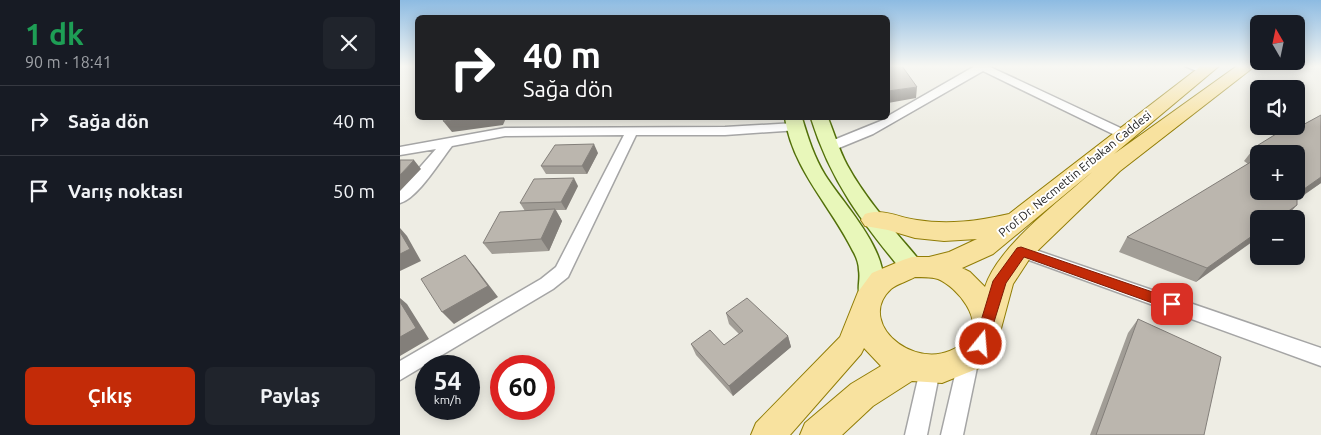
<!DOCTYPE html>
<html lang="tr">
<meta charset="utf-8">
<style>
body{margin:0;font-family:Ubuntu,sans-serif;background:#20242c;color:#f1f3f6;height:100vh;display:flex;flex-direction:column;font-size:19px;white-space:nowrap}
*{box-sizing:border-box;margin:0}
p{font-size:16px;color:#9ea1a6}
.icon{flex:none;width:28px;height:28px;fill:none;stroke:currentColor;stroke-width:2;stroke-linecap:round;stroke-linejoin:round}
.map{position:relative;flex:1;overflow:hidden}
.drawer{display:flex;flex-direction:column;background:#171b24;width:400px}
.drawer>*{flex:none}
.guide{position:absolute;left:15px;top:15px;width:475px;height:105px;border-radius:8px;box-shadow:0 2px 12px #0003;background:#202124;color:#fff;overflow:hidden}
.needle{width:32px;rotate:351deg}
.controls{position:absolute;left:850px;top:15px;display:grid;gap:10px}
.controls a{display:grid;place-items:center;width:55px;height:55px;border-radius:8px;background:#171b24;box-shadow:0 2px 12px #0003;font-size:25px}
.speed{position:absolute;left:15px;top:355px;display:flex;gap:10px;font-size:25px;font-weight:700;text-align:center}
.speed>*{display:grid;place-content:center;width:65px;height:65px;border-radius:50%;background:#171b24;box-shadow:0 2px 12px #0003;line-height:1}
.speed small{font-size:12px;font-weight:400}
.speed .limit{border:8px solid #d22;background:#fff;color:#111}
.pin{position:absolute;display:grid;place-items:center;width:42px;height:42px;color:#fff;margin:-21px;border-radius:10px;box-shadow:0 2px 8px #0006}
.me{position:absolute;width:55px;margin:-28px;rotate:17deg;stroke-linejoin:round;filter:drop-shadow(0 0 4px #0008)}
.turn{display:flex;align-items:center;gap:18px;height:105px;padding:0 25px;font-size:22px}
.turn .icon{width:65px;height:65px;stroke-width:2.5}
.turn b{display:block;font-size:35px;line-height:42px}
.round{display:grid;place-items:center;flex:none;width:52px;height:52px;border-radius:8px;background:#20242c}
.headline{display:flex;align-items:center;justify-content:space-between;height:85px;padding:0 25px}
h1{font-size:30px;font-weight:700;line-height:38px;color:#1e9e55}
.button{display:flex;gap:10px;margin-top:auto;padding:10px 25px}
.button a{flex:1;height:58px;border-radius:8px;background:#c32b08;color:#fff;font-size:20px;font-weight:700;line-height:58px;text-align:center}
.button a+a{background:#20242c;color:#f1f3f6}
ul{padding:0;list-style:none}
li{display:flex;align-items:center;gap:15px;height:70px;padding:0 25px;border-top:1px solid #363941}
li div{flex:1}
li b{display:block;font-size:19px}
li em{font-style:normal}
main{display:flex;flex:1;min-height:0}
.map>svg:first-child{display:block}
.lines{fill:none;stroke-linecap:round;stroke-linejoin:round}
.street-casing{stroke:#a5a5a5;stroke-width:3}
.secondary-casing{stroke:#527009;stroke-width:3}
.primary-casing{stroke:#917d06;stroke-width:2}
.street{fill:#fff;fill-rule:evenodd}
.secondary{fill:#e8f7ba;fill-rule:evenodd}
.primary{fill:#f8e29f;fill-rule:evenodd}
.wall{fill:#a19d96;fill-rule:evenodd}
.shaded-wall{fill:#837f7a}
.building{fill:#bbb6ae;stroke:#837f7a}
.route{fill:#c32b08;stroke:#7f1c05}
.labels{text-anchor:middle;stroke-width:4;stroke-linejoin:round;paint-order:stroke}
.street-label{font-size:12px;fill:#1e1e1e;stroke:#fff}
</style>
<main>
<section class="drawer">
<div class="headline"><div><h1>1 dk</h1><p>90 m · 18:41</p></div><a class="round"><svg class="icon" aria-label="close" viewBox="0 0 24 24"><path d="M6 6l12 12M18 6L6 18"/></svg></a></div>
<ul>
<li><svg class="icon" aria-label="right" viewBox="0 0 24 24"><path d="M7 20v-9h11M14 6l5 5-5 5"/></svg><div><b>Sağa dön</b></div><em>40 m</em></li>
<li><svg class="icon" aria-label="arrive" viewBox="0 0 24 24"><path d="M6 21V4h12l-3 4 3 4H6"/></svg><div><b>Varış noktası</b></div><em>50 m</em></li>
</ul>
<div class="button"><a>Çıkış</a><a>Paylaş</a></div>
</section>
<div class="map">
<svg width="921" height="435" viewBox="0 0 921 435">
<rect width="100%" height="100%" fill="#eeede4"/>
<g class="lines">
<defs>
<path id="street" d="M575,66H588L727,131L729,134L723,138L719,137L583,71L473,134L434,150L429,151L423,147L424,144L488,118V116Z
M785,66H799L809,71L804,74Z
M395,123L399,124L401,127L399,130L325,135H236L168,277L153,289L0,380V361L141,279L156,267L224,135L105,136L52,146C40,161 18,198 0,203V190L36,149L0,155V147L105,128L325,127Z
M621,245L921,348V366L615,255L613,251L615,247Z
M569,349L576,352L579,358L563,435H541L559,358L562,352Z
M530,361L537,364L540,370L527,435H505L520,370L523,364Z"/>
<path id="secondary" d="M385,118H402C408,138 414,157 425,175C445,207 499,260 479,300L470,303L461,300C456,289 461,281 459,270C459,264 456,256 453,251C431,206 393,170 385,118Z
M411,118H428C434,133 439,150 447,165C466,200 494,230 520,261L524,267L520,273L512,276L504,273C462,222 431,182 411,118Z"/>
<path id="primary" d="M801,66H819L714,154L837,66H855L720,171L630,258L613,284L599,336L589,357L579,368L542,383L512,381L473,406L442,435H400L405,423L451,384L481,366L464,348L461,354L390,435H351L356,423L440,337L458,292L472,273L503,260L512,257H529L549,252L577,239L544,241L515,238L488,230L465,226L461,220L465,214C484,208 499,218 517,220C549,225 578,221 609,214ZM692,172C660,201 598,246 585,287L570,272L562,268L593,254ZM515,277C522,277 531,277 538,279C557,287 586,321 566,340C525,381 452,325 491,289C497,284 508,281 515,277Z"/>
</defs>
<use href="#street" class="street-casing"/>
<use href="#secondary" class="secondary-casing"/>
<use href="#primary" class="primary-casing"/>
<use href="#street" class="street"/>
<use href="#secondary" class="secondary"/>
<use href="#primary" class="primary"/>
</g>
<path class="wall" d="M921,115V183L897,200L796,282L719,252L727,237L848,164L844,161L855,147L898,129L899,127ZM859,154H896L859,191Z
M303,118H334V119H303Z
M198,153L187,174H146L141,166Z
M178,186L166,210H156L162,221L149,251L92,254L83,243L125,211L120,203Z
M326,313L388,336L391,347L333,396L296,355L291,344L324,345L339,334L329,324Z
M738,319L804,435H690L728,333Z"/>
<path class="shaded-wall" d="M517,87L516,98L488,103V91Z
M68,118H106L103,125L52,132L43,121Z
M194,144L198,153L187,174L182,166Z
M14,160L21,169L0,191V175Z
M921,177V183L884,208L897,194Z
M174,178L178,186L166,210L161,202Z
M897,205L884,219H877Z
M155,209L162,221L149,251L141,239Z
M0,228L7,236L21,261L0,271Z
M859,231V237L796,282L807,268Z
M65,255L75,267L98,297L54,324L42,312Z
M0,298L7,304L29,339L0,356Z
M388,336L391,347L333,396L329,386Z"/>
<path class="building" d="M488,66H502L517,87L488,91Z
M921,115V177L897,194V205L877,219H859V231L807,268L727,237L859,157V191H896V154H864L866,153L855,147L889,126H893L902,131L899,127Z
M45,118H68L43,121Z
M194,144L182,166H141L155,145Z
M0,160H14L0,175Z
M174,178L161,202L120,203L134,179Z
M155,209L141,239L83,243L100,212Z
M0,232L10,249L0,254Z
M65,255L88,286L42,312L21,279Z
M347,298L388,336L329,386L291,344L310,330L324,345L343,331L326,313Z
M0,302L16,328L0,337Z
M738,319L821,357L804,435H696Z"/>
<linearGradient id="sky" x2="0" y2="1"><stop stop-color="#8dbbe2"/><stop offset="0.52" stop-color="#f7f7f3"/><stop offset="1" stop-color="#f7f7f3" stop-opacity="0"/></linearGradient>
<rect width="921" height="127" fill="url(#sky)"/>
<path class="route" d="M621,247L776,300L778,304L776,308L772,310L624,257L606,283L586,348L581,350L576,348L574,344L593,281L617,248Z"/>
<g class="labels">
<g class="street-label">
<text transform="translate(675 174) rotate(-39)" y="4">Prof.Dr. Necmettin Erbakan Caddesi</text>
</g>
</g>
</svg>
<div class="controls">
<a><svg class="needle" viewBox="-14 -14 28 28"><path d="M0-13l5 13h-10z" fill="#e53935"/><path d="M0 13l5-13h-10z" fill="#9ea1a6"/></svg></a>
<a><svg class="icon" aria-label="sound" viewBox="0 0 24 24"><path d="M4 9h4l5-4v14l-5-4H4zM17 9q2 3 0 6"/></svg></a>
<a>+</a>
<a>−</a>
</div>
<div class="speed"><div>54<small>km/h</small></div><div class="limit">60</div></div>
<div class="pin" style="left:772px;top:304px;background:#d93025"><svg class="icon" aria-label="arrive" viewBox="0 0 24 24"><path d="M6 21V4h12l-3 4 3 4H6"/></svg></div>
<svg class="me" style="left:581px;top:344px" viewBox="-20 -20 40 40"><circle r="17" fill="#c32b08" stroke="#fff" stroke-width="3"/><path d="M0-11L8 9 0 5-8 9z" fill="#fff"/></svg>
<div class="guide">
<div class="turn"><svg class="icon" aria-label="right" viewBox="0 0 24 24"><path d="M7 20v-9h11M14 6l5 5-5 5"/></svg><div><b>40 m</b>Sağa dön</div></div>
</div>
</div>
</main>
